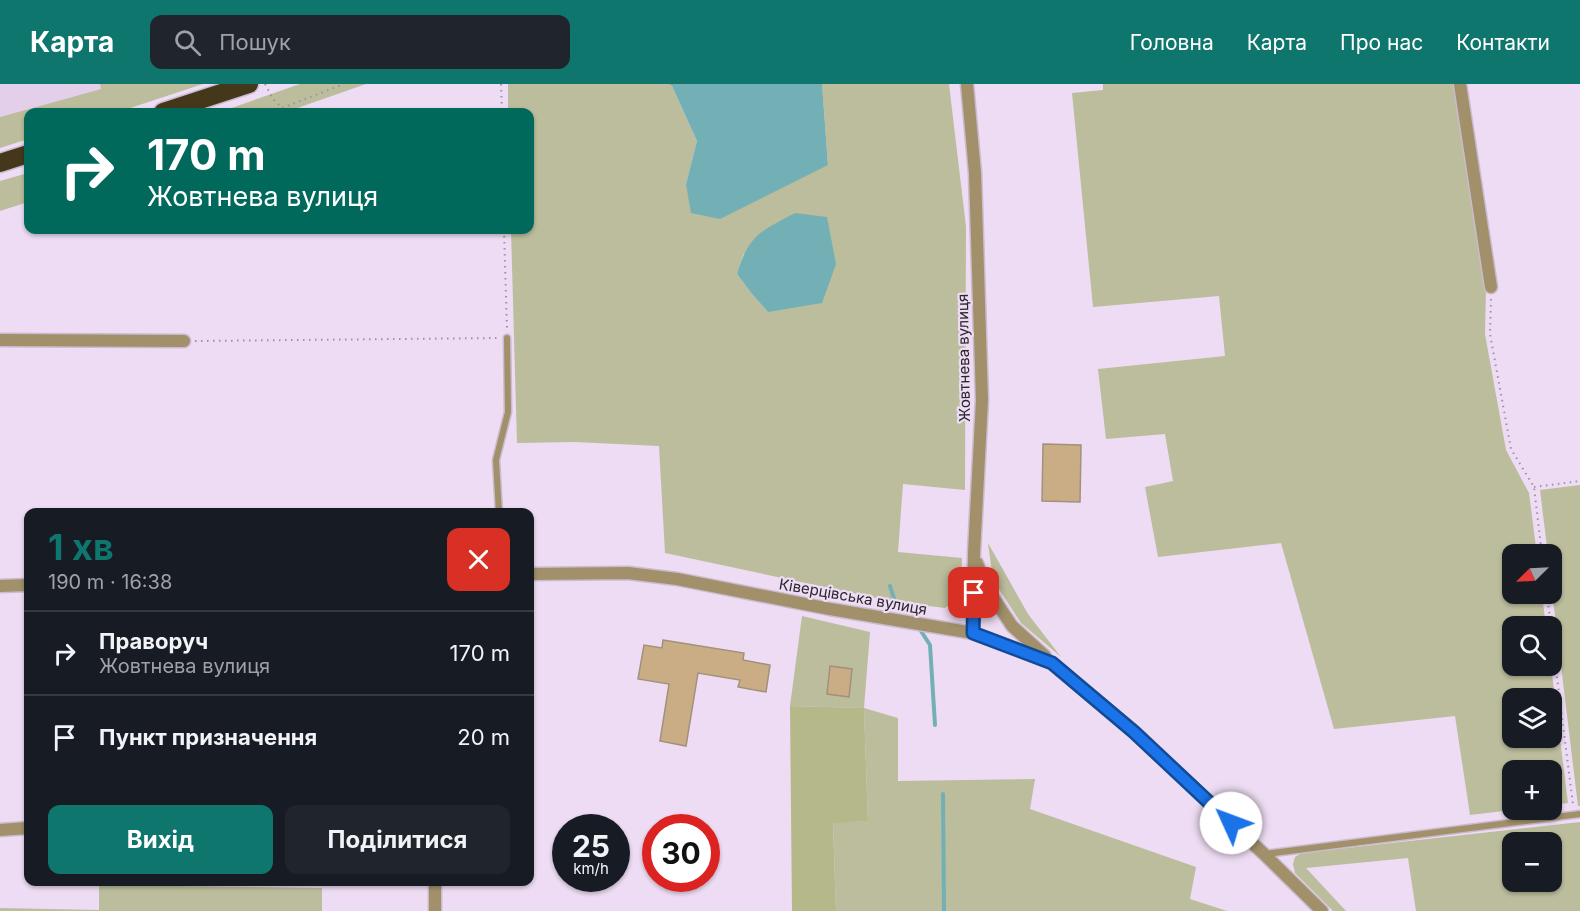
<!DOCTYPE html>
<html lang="uk">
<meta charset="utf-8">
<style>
body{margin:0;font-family:Inter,sans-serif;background:#20242c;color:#f1f3f6;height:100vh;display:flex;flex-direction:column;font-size:22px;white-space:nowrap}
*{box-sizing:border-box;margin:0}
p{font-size:20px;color:#9ea1a6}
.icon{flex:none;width:33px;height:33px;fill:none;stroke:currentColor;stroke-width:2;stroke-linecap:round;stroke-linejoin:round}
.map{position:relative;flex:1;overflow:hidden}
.details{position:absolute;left:24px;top:424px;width:510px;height:378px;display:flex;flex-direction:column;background:#171b24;border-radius:12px;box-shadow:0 2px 4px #0004}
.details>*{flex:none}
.top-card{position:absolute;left:24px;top:24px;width:510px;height:126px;border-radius:12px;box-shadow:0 2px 4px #0004;background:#00695c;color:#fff;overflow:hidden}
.needle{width:39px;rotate:246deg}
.tools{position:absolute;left:1502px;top:460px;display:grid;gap:12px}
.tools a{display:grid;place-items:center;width:60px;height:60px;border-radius:12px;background:#171b24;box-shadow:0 2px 4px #0004;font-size:30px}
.speed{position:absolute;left:552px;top:730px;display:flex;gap:12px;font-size:30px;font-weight:700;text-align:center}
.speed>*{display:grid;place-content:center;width:78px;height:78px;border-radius:50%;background:#171b24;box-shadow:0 2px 4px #0004;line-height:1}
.speed small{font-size:15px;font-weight:400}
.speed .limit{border:9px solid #d22;background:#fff;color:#111}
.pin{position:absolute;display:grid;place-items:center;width:51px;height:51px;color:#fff;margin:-26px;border-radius:12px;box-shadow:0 3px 9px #0006}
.me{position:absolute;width:66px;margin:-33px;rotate:313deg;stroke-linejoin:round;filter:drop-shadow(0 0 4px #0008)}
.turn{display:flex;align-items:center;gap:21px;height:126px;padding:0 24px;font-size:27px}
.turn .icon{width:78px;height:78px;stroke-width:2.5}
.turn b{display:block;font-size:42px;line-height:51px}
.round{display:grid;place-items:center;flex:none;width:63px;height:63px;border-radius:12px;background:#20242c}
.summary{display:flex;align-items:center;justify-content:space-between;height:102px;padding:0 24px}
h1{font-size:36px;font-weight:700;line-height:45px;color:#0f766e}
.cta{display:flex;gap:12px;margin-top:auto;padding:12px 24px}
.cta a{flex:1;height:69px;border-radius:12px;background:#0f766e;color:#fff;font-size:24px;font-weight:700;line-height:69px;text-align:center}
.cta a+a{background:#20242c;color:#f1f3f6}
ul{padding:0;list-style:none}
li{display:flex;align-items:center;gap:18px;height:84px;padding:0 24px;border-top:2px solid #363941}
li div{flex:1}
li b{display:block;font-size:22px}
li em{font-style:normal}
header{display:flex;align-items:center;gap:36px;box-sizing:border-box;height:84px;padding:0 30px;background:#0f766e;color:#fff}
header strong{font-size:28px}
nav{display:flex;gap:33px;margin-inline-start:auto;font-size:21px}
.search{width:420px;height:54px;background:#20242c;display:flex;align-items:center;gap:15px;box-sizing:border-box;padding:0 21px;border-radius:12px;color:#9ea1a6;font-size:22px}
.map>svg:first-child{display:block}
.built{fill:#e4cfeb}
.green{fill:#bbbd9c;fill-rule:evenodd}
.forest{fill:#b5b888}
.water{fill:#72b0b6}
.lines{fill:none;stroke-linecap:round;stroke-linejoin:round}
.stream{stroke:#72b0b6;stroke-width:4}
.building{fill:#caad84;stroke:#a0917c;stroke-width:1.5}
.lane-casing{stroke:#cabbcf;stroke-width:9}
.street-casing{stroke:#cabbcf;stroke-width:15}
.highway-casing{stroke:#cabbcf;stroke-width:21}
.path{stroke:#9d91a2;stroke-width:2;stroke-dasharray:1.5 4.5;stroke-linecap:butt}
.lane{stroke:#a1906a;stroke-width:6}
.street{stroke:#a1906a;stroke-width:12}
.highway{stroke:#453719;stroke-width:18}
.route-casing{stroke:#114b97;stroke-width:15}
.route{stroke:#1a73e8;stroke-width:10}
.labels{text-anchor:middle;stroke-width:4.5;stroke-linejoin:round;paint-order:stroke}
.street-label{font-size:15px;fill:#2b252d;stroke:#eddcf3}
</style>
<header>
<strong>Карта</strong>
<div class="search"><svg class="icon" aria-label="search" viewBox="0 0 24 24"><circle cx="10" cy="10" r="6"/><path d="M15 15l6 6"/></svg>Пошук</div>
<nav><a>Головна</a><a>Карта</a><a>Про нас</a><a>Контакти</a></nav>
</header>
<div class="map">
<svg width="1580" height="827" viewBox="0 0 1580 827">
<rect width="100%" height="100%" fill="#eddcf3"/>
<path class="built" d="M0,0H100L101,5L0,33Z"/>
<path class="green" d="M100,0H203L118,28H28V55L0,64V33L101,5Z
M300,0H366L286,28H220Z
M508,0H669L672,2L697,57L686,100L828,81L822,0H949L966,143L965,406L903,400L898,468L962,474L960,513L945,524L895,518L665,469L659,362L574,358L517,359L511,146H530V28H508ZM744,169L768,228L752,210L737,190Z
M1103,0H1457L1486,204L1485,250L1506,366L1529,409L1537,471H1512V510H1542L1546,543H1512V582H1551L1568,719L1551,721V687H1512V726L1470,731L1455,632L1334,645L1281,459L1158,473L1145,403L1173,397L1165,350L1106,355L1098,285L1225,272L1219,212L1093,223L1072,9L1103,6ZM1512,615H1551V654H1512Z
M28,89V118L0,127V97Z
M1580,401V722H1578L1551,499V471H1548L1540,406Z
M988,459L1028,530L1061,573L1021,539L993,496Z
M802,532L870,548L864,624L898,634V697L1035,695L1030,725L1196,783L1190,815L1227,827H836L833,738L868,737L864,624L790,622Z
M1580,738V827H1416L1408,774L1306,784L1346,827H1333L1295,789L1293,780L1295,773L1302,769ZM1512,759H1551V798H1512Z
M99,801L322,804V827H0V824L99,826Z"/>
<path class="forest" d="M790,622L864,624L868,737L833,739L836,827H792Z"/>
<path class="water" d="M669,0H822L828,81L720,135L691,129L686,100L697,57L672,2Z
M795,129L827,133L836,180L822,219L768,228L752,210L737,190C749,150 760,148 795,129Z"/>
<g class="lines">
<path class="stream" d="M890,502L895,518
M921,547L930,561L935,641
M943,710L944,827"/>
</g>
<path class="building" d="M1043,360L1081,361L1080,418L1042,417Z
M663,556L744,569L743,576L770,581L766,608L738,603L740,596L698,589L686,662L660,657L669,600L638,595L644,561L662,564Z
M830,582L852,585L849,613L827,610Z"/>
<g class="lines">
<defs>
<path id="lane" d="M499,429L496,376L508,328L507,254
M1265,770L1580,730"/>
<path id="street" d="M967,0L975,89L982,316L974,469L973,549
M1460,0L1491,203
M0,256L184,257
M977,479L985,501L1012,542L1045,572
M530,490L628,489L677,495L830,525L973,549L1052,579L1134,648L1264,770L1322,827
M0,502L28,501
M0,746L28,744
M435,827V798"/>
<path id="highway" d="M163,28L249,0
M0,79L28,70"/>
</defs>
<use href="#lane" class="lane-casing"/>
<use href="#street" class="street-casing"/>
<use href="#highway" class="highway-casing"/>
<path class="path" d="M265,0L273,15L282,24L344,0
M501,0L502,28
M504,146L507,245
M1491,215L1490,250L1511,365L1534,403L1542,471
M195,257L499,254
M1534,403L1580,397
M1547,510L1551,543
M1551,545L1573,721"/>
<use href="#lane" class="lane"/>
<use href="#street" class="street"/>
<use href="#highway" class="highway"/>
</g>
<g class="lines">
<defs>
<path id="route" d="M974,509L973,549L1052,579L1134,648L1231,739"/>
</defs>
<use href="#route" class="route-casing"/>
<use href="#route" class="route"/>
</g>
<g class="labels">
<g class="street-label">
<text transform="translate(964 274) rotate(-91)" y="5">Жовтнева вулиця</text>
<text transform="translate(853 513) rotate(10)" y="5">Ківерцівська вулиця</text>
</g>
</g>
</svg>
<div class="tools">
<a><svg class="needle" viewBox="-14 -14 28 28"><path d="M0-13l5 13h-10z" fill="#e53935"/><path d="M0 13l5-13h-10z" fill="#9ea1a6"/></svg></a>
<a><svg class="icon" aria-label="search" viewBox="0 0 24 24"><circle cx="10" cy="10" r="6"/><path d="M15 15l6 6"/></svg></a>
<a><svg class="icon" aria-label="layers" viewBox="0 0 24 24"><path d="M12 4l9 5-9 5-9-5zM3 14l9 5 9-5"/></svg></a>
<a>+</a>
<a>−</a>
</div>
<div class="speed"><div>25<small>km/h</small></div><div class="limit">30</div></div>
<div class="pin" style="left:974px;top:509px;background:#d93025"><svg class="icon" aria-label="arrive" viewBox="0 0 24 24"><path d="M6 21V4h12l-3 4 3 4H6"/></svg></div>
<svg class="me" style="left:1231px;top:739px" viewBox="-20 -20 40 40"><circle r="19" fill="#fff"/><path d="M0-13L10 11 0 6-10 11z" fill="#1a73e8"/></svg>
<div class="top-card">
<div class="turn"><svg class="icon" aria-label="right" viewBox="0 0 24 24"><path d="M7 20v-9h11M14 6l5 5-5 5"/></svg><div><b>170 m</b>Жовтнева вулиця</div></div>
</div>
<section class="details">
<div class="summary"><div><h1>1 хв</h1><p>190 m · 16:38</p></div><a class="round" style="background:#d93025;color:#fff"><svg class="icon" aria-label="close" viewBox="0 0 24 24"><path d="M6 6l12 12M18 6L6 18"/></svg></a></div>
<ul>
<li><svg class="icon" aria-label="right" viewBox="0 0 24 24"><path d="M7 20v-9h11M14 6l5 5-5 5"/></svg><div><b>Праворуч</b><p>Жовтнева вулиця</p></div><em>170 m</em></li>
<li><svg class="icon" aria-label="arrive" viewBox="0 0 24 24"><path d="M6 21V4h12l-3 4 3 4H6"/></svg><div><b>Пункт призначення</b></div><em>20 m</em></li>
</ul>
<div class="cta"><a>Вихід</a><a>Поділитися</a></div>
</section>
</div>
